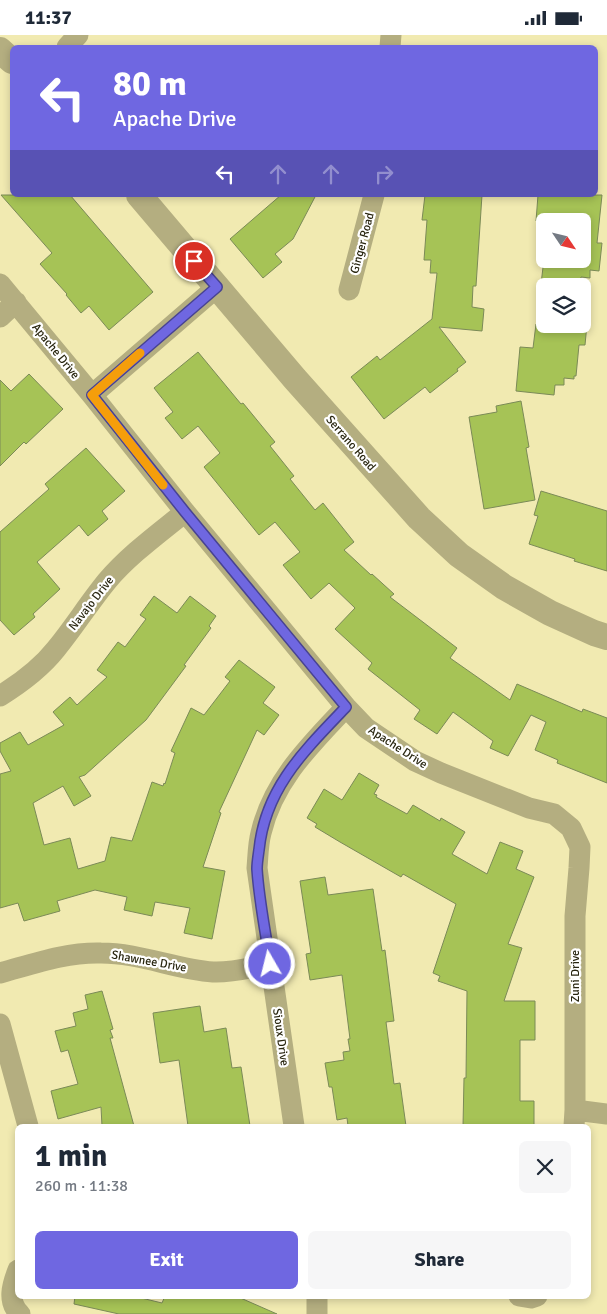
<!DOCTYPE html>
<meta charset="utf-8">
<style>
body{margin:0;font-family:Signika,sans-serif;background:#f6f6f7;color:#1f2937;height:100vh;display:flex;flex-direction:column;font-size:19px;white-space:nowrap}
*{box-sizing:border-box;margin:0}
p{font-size:16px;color:#747a83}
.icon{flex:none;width:28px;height:28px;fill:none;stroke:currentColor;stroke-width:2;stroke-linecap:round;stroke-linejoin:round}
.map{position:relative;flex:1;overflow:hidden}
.details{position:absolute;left:15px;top:1089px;width:576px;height:175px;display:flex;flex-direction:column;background:#fff;border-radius:8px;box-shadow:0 2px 8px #0003}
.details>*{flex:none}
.guide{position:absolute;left:10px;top:10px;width:588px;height:152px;border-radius:8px;box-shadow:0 2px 8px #0003;background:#6f67e1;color:#fff;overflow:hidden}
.needle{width:32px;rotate:125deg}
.buttons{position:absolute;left:536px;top:178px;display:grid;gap:10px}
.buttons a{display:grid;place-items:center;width:55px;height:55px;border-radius:8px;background:#fff;box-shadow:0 2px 8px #0003;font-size:25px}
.pin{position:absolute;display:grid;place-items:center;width:42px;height:42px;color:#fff;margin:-21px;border:2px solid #fff;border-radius:50%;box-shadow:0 1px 5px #0007}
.me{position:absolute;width:55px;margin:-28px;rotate:352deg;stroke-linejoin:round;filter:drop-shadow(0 0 4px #0008)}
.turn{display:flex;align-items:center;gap:18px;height:105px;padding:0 20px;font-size:22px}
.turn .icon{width:65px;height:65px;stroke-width:2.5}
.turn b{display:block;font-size:35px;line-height:42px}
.lanes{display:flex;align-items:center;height:48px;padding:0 20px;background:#0003;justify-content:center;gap:25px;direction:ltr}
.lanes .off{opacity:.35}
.round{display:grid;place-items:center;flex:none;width:52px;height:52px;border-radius:8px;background:#f6f6f7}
.head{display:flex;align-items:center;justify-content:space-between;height:85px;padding:0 20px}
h1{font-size:30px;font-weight:800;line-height:38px}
.primary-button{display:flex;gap:10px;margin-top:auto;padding:10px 20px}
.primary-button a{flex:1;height:58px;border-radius:8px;background:#6f67e1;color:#fff;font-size:20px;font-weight:800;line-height:58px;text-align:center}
.primary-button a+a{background:#f6f6f7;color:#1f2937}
.status{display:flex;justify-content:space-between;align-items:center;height:35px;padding:0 25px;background:#fff;direction:ltr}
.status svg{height:14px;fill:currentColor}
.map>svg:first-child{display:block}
.building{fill:#a6c356;stroke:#7b8a57}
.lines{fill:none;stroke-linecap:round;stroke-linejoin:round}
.minor{stroke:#b4ae80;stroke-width:21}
.tertiary{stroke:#b4ae80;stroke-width:26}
.route-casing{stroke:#484392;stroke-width:12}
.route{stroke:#6f67e1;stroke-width:9}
.slow{stroke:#f59e0b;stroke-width:9}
.labels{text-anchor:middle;stroke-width:4.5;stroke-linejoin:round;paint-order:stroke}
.street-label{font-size:12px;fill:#292610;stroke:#fff}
</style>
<div class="status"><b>11:37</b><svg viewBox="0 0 49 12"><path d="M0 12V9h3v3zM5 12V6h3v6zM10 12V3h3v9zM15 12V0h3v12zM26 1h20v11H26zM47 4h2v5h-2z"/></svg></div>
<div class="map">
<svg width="607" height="1279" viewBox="0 0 607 1279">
<rect width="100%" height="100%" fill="#f1eab1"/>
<path class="building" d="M1,160H70L153,257L109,295L89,271L81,278L66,260L67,259L40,229L52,218Z
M281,160H316L293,204L275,219L282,227L263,243L230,204Z
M425,160H482L476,251H473L472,272L484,274L482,296L439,292L466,327L457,334L458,336L430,358L425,352L384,384L351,342L377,321L380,325L432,284L437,238H430L431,225H424L427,185H422Z
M538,160H602L597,208H602L599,236L590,235V243L581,242L580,251L541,249L544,224H582V186H536Z
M536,289H587L585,310H579L576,341H574V344L564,343V350H555L554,360L516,356L520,312L533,313Z
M198,317L241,369L243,368L275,407L270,411L294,441L290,444L315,475L323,468L354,507L344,515L371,540L372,539L394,559L390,562L457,613L450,623L510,665L517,649L582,677L583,674L607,683V748L557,728L558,725L535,715L546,687L531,680L508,721L490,713L493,706L453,677L437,699L414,684L420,675L368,634L372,628L335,594L355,573L329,548L311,564L283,530L300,517L275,487L259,500L204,432L220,418L198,391L182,404L165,383L173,377L154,353Z
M29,339L63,374L26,409L24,407L0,431V345L11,356Z
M521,366L529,412L526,413L535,465L484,474L469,382L497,377L496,371Z
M86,413L125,456L102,476L108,484L88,501L79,490L37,527L60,554L33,579L35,582L14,600L0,585V497L49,454L45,449Z
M541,456L607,476V536L574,526L575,524L529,509L538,481L534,480Z
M154,561L177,578L190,561L216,581L209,591L211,593L184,630L186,631L146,685L85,740L79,742L91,761L74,771L63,751L33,768L44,810L70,803L78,834L105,826L111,802L132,806L152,747L163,751L164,748L165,749L175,718L171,716L191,673L204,680L230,646L225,642L239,625L275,652L263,668L279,680L264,700L257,695L219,777L221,778L203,832L225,836L212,904L184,898L190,873L155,867L152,881L124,875L127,862L95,855L57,866L60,876L24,886L18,868L0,873V739L11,736L0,716V708L20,697L28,710L64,690L53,677L70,662L77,670L107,642L97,635L118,607L125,612L146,584L140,580Z
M359,738L379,750L374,759L377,760L376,762L407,779L413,770L440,786L441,783L465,797L452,819L487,839L500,807L523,816L516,834L534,842L508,909L522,913L504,966H535V1005H520V1066H534V1091H463L464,1043H466L467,956L438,946L440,941L433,938L456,869L403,839L401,842L340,807L315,792L317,789L307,783L324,754L342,765Z
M325,842L328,860L373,854L382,916L385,915L394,986L386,987L394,1049L400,1048L406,1091H348L347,1083L337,1085L332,1052H329L325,1028L344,1025L343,1017L350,1016L348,1004H350L342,940L310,945L306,919L311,918L300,846Z
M102,956L113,994L110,995L113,1003H110L134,1091H102L101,1072L58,1084L51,1056L78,1049L68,1015L61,1017L55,996L76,991L73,978L88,974L85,960Z
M200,971L204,997L226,993L232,1033L241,1032L250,1091H188L179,1025L160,1028L153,978Z
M75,1261H133L162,1268L165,1261H236L277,1279H119L74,1269Z"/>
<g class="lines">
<path class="minor" d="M67,12L78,0
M390,12L391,0
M0,249L92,360L185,477L346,672L366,693L415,726L441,738L529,773L554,779L571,793L580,812L579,833L575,881V1075L574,1091
M349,255L374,160
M0,282L16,267
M92,360L217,252
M0,661C21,648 41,633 56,614C74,592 89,568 107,546C129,520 158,499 185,477
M0,938C33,929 66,917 101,918C139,918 175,934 213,937C232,938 252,932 270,929
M0,989L28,1091
M575,1075L607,1079
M294,1091L257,833C258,822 258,809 261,798C273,746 310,710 346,672
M18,1235C12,1250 7,1267 20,1279
M317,1261V1279
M519,1261L531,1263L537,1261"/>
<path class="tertiary" d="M0,15L12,26
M139,160L295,344L419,483L459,520L504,552L550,578L594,598L607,602"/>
</g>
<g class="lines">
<defs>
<path id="route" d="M194,226L217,252L92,360L185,477L346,672C305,715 265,753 259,815C258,822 257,828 257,834C259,866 266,898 270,929"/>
</defs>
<use href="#route" class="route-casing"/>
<use href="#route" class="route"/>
<path class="slow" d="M140,318L92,360L163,450"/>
</g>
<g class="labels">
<g class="street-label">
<text transform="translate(362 208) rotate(-75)" y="4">Ginger Road</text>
<text transform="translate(56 316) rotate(51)" y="4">Apache Drive</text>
<text transform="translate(351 408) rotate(49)" y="4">Serrano Road</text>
<text transform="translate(91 568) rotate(-52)" y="4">Navajo Drive</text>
<text transform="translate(398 712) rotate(33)" y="4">Apache Drive</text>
<text transform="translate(149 926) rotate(10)" y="4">Shawnee Drive</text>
<text transform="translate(575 941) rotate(-90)" y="4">Zuni Drive</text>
<text transform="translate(281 1002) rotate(82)" y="4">Sioux Drive</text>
</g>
</g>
</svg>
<div class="buttons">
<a><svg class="needle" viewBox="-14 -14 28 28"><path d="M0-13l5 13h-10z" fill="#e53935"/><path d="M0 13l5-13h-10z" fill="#747a83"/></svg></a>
<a><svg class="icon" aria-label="layers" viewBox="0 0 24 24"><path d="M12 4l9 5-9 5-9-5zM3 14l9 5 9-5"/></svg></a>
</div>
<div class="pin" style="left:194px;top:226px;background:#d93025"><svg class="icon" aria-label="arrive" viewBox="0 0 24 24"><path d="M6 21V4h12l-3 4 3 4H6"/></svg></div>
<svg class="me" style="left:270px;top:929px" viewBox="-20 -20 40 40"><circle r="17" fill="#6f67e1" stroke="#fff" stroke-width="3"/><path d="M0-11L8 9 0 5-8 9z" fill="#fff"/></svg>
<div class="guide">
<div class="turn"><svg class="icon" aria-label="left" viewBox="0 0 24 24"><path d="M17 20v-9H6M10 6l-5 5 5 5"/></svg><div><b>80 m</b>Apache Drive</div></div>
<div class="lanes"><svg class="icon" aria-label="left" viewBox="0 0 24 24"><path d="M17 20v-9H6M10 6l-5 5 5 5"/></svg><svg class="icon off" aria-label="ahead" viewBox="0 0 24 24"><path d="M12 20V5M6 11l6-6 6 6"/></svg><svg class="icon off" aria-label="ahead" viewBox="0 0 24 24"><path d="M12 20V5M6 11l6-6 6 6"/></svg><svg class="icon off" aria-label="right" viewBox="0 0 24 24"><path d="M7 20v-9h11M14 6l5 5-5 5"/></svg></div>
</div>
<section class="details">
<div class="head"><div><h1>1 min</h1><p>260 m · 11:38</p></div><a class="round"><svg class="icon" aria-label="close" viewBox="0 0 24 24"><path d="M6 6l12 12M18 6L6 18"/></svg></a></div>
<div class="primary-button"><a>Exit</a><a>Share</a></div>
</section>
</div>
